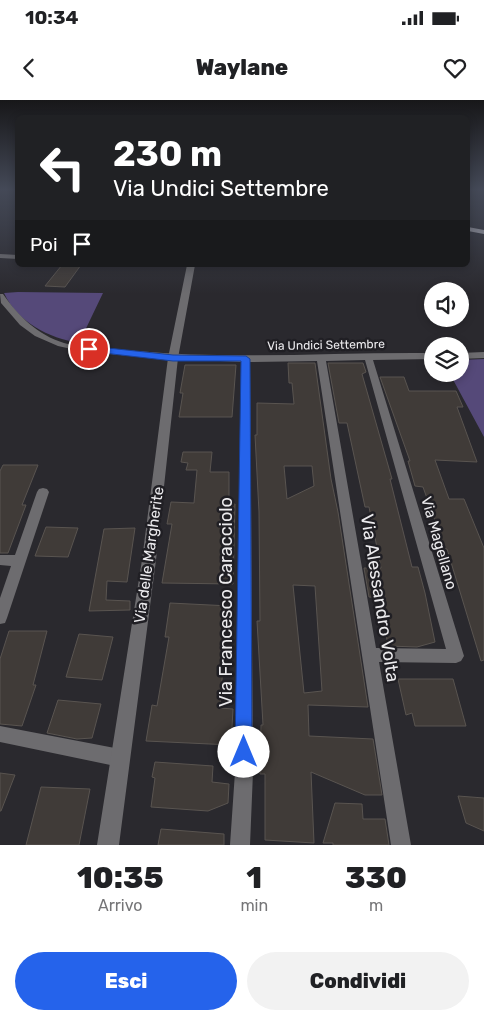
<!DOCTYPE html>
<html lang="it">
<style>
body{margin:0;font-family:Rubik,sans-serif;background:#f2f2f2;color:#202124;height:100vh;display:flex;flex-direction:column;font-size:19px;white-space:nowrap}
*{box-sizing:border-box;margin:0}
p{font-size:16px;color:#757577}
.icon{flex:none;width:28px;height:28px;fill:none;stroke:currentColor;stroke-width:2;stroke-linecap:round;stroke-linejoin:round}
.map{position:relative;height:745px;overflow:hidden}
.side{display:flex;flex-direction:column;background:#fff;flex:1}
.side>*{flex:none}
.hud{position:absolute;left:15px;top:15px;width:455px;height:152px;border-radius:8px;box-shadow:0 2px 8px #0003;background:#202124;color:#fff;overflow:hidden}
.controls{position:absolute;left:424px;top:182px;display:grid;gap:10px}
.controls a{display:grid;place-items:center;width:45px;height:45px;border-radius:50%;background:#fff;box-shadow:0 2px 8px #0003;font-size:25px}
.pin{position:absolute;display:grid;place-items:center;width:42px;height:42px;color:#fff;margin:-21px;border:2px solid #fff;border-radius:50%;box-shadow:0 1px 5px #0007}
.me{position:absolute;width:55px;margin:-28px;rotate:0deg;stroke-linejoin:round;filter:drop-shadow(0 0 4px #0008)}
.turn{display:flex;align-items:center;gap:18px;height:105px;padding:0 15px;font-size:22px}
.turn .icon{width:65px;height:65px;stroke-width:2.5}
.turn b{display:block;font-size:35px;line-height:42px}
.then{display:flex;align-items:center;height:48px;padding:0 15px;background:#0003;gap:10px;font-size:19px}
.eta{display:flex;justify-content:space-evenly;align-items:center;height:85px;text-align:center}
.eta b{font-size:30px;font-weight:800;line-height:35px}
.cta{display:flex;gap:10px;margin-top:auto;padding:10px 15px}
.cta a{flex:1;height:58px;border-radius:30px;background:#2563eb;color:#fff;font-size:20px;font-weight:800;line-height:58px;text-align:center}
.cta a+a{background:#f2f2f2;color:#202124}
.status{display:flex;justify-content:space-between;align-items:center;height:35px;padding:0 25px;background:#fff;direction:ltr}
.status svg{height:14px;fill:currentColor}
header{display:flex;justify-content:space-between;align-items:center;height:65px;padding:0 15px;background:#fff;font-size:22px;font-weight:800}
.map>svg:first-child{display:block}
.green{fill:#554979}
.building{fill:#403b38;stroke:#595450;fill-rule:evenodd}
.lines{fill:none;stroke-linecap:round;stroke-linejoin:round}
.minor{fill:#6d6c6f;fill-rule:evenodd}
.tertiary{fill:#6d6c6f;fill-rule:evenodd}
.trunk{fill:#bcbbc2;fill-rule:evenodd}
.route{fill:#2563eb;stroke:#184099}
.labels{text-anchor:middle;stroke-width:5;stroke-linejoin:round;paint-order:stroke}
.far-street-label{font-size:12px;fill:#ecebee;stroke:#201f24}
.street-label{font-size:15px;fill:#ecebee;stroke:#201f24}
.near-street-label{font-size:18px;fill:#ecebee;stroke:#201f24}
</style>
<div class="status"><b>10:34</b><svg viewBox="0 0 49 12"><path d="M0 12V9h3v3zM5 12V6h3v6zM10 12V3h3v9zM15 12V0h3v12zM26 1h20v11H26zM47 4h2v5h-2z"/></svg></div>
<header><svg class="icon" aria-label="back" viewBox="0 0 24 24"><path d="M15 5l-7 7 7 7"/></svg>Waylane<svg class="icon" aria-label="heart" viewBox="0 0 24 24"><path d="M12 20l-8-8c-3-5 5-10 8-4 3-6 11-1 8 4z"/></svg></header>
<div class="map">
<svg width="484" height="745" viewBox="0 0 484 745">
<rect width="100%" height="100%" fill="#2a292e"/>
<path class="green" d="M18,192L103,193L79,243C49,238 17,222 4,193Z
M484,259V337L450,274H460V260Z"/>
<path class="building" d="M62,165H81L65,187L45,186Z
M288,263H315L331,379L338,412L368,607L308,605L309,636L373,639L382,695H365L311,672L314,743L265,740V674H260L261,625H263L257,521H260L259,412L255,335H257V303L294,304L292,283H289ZM284,366H312L314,386L287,399ZM293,485L315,486L322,591L304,593Z
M328,263H363L366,272L362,274L392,379H390L412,467H418L425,493L435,542L417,547L388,546L380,498L369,497L364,468H381L369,407H365L347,323H339Z
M185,265H236L232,317H179L183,293H180Z
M380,277H404L409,291H456L463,307H457L477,362L435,360L449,399H464L484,448V560L481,561L447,449H445L423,387L415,386L408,361H410Z
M183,352H212L210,372H229V404H235L233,484L162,483L172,424H167L171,402L194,403L197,370H186L188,363L181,362Z
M3,365H38L22,405H26L8,453H0V371Z
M46,427L78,428L68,457L35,456Z
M135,428L127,482L107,481L106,500L130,501V510L89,511L104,429Z
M170,503L230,506L229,523H226L220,608L233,609L231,645L146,641L152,605L157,606L169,537H165Z
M9,531H47L33,585H36L22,626L0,624V559Z
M79,534L113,537L102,580L66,577Z
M398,579H453L466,626H415L412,613L406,615Z
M58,600L101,604L92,638L77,639L47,633Z
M155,662L213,666L212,682L229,684L228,703L208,711L151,707L155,678L152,677Z
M0,673L15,675L1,711H0Z
M41,687L90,689L79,745H26Z
M458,696L484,698V731L466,723Z
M335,703L362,704L363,719H385L389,745H333V743H323Z
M161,729L224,734V745H158Z"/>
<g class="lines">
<path class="minor" d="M0,154L18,155V159L0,158Z
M0,194H3C18,216 38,235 64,243C86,250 113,249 136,251C235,260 333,252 432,253V259L373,260L464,556L461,561L456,563L379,562L411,745H391L317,261L250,262L253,672L250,745H230L235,672L242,262L156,258L85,252L58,246L35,236L20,225L1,203ZM365,260L446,549L376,548L326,261Z
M484,252V258L460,259V253Z
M43,388L47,389L49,392L7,518L5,523L0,524V498L11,466L0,465V455H15L37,392L39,389Z
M0,626L120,649L126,652L129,658L126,664L120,667L0,642Z"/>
<path class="tertiary" d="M187,165H195L178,258L156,460L119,745H97L142,460L168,258Z"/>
<path class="trunk" d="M468,127L484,130V134L468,131Z"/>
</g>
<linearGradient id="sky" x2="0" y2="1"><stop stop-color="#171719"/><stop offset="0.46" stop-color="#444957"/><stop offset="1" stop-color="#444957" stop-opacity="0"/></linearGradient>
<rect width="484" height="194" fill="url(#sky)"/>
<path class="route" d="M89,246L173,255L246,256L250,259L252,652L250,658L244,661L238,658L235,652L241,261H173L86,251L84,249Z"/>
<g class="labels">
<g class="far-street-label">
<text transform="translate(326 245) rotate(-1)" y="4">Via Undici Settembre</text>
</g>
<g class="street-label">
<text transform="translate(439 443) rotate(74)" y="5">Via Magellano</text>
<text transform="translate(149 455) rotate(-82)" y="5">Via delle Margherite</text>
</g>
<g class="near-street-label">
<text transform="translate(380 498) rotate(81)" y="6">Via Alessandro Volta</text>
<text transform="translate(226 502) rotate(-90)" y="6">Via Francesco Caracciolo</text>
</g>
</g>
</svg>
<div class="controls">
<a><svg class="icon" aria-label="sound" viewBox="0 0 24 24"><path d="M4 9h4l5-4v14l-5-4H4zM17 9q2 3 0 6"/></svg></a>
<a><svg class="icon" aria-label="layers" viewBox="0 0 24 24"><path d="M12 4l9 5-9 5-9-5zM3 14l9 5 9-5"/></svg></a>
</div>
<div class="pin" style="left:89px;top:249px;background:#d93025"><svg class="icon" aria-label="arrive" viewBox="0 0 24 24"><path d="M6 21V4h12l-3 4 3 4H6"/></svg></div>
<svg class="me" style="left:244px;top:652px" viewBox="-20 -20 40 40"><circle r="19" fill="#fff"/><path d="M0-13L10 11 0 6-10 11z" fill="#2563eb"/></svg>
<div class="hud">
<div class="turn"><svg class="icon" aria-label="left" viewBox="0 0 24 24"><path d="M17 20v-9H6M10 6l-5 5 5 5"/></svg><div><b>230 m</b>Via Undici Settembre</div></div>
<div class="then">Poi<svg class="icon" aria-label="arrive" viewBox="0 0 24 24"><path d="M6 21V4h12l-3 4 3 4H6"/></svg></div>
</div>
</div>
<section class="side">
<div class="eta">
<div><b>10:35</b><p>Arrivo</p></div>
<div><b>1</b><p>min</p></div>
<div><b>330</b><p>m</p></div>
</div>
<div class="cta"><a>Esci</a><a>Condividi</a></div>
</section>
